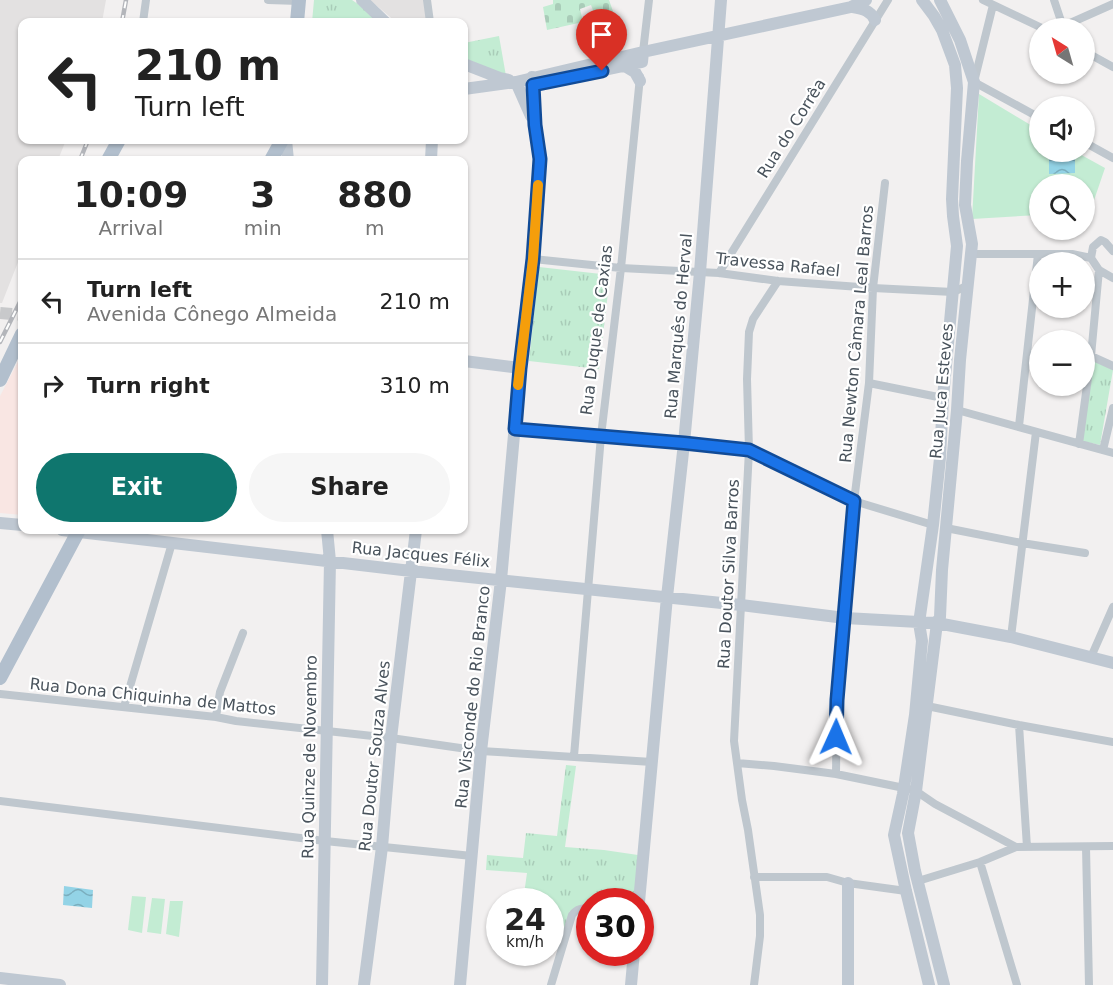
<!DOCTYPE html>
<meta charset="utf-8">
<style>
body{margin:0;font-family:"DejaVu Sans",sans-serif;background:#f6f6f6;color:#222;height:100vh;display:flex;flex-direction:column;font-size:22px;white-space:nowrap}
*{box-sizing:border-box;margin:0}
p{font-size:20px;color:#767676}
.icon{flex:none;width:33px;height:33px;fill:none;stroke:currentColor;stroke-width:2;stroke-linecap:round;stroke-linejoin:round}
.map{position:relative;flex:1;overflow:hidden}
.drawer{position:absolute;left:18px;top:156px;width:450px;height:378px;display:flex;flex-direction:column;background:#fff;border-radius:12px;box-shadow:0 2px 4px #0004}
.drawer>*{flex:none}
.banner{position:absolute;left:18px;top:18px;width:450px;height:126px;border-radius:12px;box-shadow:0 2px 4px #0004;background:#fff;color:#222;overflow:hidden}
.needle{width:39px;rotate:323deg}
.tools{position:absolute;left:1029px;top:18px;display:grid;gap:12px}
.tools a{display:grid;place-items:center;width:66px;height:66px;border-radius:50%;background:#fff;box-shadow:0 2px 4px #0004;font-size:30px}
.speed{position:absolute;left:486px;top:888px;display:flex;gap:12px;font-size:30px;font-weight:700;text-align:center}
.speed>*{display:grid;place-content:center;width:78px;height:78px;border-radius:50%;background:#fff;box-shadow:0 2px 4px #0004;line-height:1}
.speed small{font-size:15px;font-weight:400}
.speed .limit{border:9px solid #d22;background:#fff;color:#111}
.pin{position:absolute;display:grid;place-items:center;width:51px;height:51px;color:#fff;margin:-62px -26px;border-radius:50% 50% 50% 0;rotate:-45deg;box-shadow:0 0 6px #0007}
.pin .icon{rotate:45deg}
.me{position:absolute;width:66px;margin:-33px;rotate:1deg;stroke-linejoin:round;filter:drop-shadow(0 0 4px #0008)}
.turn{display:flex;align-items:center;gap:21px;height:126px;padding:0 18px;font-size:27px}
.turn .icon{width:78px;height:78px;stroke-width:2.5}
.turn b{display:block;font-size:42px;line-height:51px}
.eta{display:flex;justify-content:space-evenly;align-items:center;height:102px;text-align:center}
.eta b{font-size:36px;font-weight:700;line-height:42px}
.action{display:flex;gap:12px;margin-top:auto;padding:12px 18px}
.action a{flex:1;height:69px;border-radius:36px;background:#0f766e;color:#fff;font-size:24px;font-weight:700;line-height:69px;text-align:center}
.action a+a{background:#f6f6f6;color:#222}
ul{padding:0;list-style:none}
li{display:flex;align-items:center;gap:18px;height:84px;padding:0 18px;border-top:2px solid #e0e0e0}
li div{flex:1}
li b{display:block;font-size:22px}
li em{font-style:normal}
.map>svg:first-child{display:block}
.education{fill:#e3e1e1}
.medical{fill:#f9e6e3}
.grass{fill:#c3ecd3}
.cemetery{fill:url(#cemetery-stones)}
.park{fill:url(#park-tufts)}
.water{fill:url(#water-waves)}
.lines{fill:none;stroke-linecap:round;stroke-linejoin:round}
.secondary-tunnel{stroke:#c8c9cb;stroke-width:12;stroke-dasharray:12 6;stroke-linecap:butt}
.street{stroke:#bfc7ce;stroke-width:8}
.secondary{stroke:#bfc8d2;stroke-width:12}
.primary{stroke:#b2bfcd;stroke-width:14}
.rail-casing{stroke:#b3b5ba;stroke-width:4.5}
.rail{stroke:#fff;stroke-width:2;stroke-dasharray:7;stroke-linecap:butt}
.route-casing{stroke:#114b97;stroke-width:15}
.route{stroke:#1a73e8;stroke-width:10}
.slow{stroke:#f59e0b;stroke-width:10}
.labels{text-anchor:middle;stroke-width:4.5;stroke-linejoin:round;paint-order:stroke}
.street-label{font-size:16px;fill:#49535c;stroke:#fff}
</style>
<div class="map">
<svg width="1113" height="985" viewBox="0 0 1113 985">
<defs>
<pattern id="cemetery-stones" width="16" height="16" patternUnits="userSpaceOnUse" patternTransform="scale(1.5)"><rect width="16" height="16" fill="#c3ecd3"/><path d="M2 7V4a2 2 0 0 1 4 0v3zM10 15v-3a2 2 0 0 1 4 0v3z" fill="#a9ccb8"/></pattern>
<pattern id="park-tufts" width="24" height="20" patternUnits="userSpaceOnUse" patternTransform="scale(1.5)"><rect width="24" height="20" fill="#c3ecd3"/><path d="M3 7l-1-3M5 7V3M7 7l1-3M15 17l-1-3M17 17v-4M19 17l1-3" fill="none" stroke="#a9ccb8"/></pattern>
<pattern id="water-waves" width="16" height="10" patternUnits="userSpaceOnUse" patternTransform="scale(1.5)"><rect width="16" height="10" fill="#93d3e6"/><path d="M0 5q4-4 8 0t8 0" fill="none" stroke="#7aaebe"/></pattern>
</defs>
<rect width="100%" height="100%" fill="#f2f0f0"/>
<path class="education" d="M0,0H106L102,22H22V140H66L58,160H22V252L2,303H0Z
M370,0H425L428,22H396Z"/>
<path class="medical" d="M22,354V515L0,513V396Z"/>
<path class="grass" d="M979,94L1039,130L1040,152H1076L1105,168L1090,212H1085L1084,184H1040L1039,215L972,219Z
M132,896L146,897L142,933L128,930Z
M152,898L165,899L161,934L147,932Z
M170,901H183L179,937L166,934Z"/>
<path class="cemetery" d="M553,0H609L614,14L596,18L591,5L580,9L583,22L547,30L543,7L553,4Z"/>
<path class="park" d="M314,0H352L377,17L375,22H312Z
M499,36L506,76L464,58V43Z
M539,267L610,275L599,369L529,361Z
M1094,361L1113,370L1100,445L1082,441Z
M566,765L576,766L565,847L604,850L638,855L634,901L590,902L589,910L570,911L558,947L551,946L550,902L523,901L527,873L486,870L487,855L523,858L526,833L557,836Z"/>
<path class="water" d="M1075,158V173L1049,174V159Z
M64,886L93,890L92,908L63,905Z"/>
<g class="lines">
<path class="secondary-tunnel" d="M0,313L22,315"/>
<path class="street" d="M268,0L299,1
M427,0L430,22
M983,0L1042,28
M1054,0L1063,27
M993,5L974,82L1040,118
M143,22L146,0
M1059,28L1113,4
M1084,51L1113,67
M643,52L649,0
M1084,142L1113,158
M970,254H1072L1091,258
M1091,258L1093,247L1101,240L1105,242L1113,251
M533,259L621,268L719,273L778,281L873,288L953,292L967,286
M1099,270L1113,278
M719,273L888,0
M1091,356L1113,366
M869,383L943,398
M957,410L1113,453
M1019,426L1038,254
M515,429L684,443L749,450L854,501L933,525
M1079,444L1091,356L1099,270L1091,258
M1103,450L1113,408
M946,528L1022,543L1085,553
M1011,637L1036,432
M1091,657L1113,607
M0,694L216,717L236,721L391,738L481,751L652,762
M927,706L1019,725L1113,742
M124,707L172,543
M216,717L220,692L243,633
M1019,725L1027,847
M574,756L601,436L621,268L640,77
M737,763L774,766L836,774L909,789L916,791L935,804L1016,847L1113,846
M836,774L837,700L854,501L869,383L873,288L885,183
M0,801L325,841L472,856
M1086,847L1089,985
M980,862L1017,985
M754,877H827L848,883L906,891
M918,881L980,862L1016,847
M551,985L572,915C577,908 582,908 590,909
M754,985L760,936V915L748,830L742,800L734,741L749,450L747,379L749,332L753,319L778,281"/>
<path class="secondary" d="M362,0L385,22
M922,0L934,16L942,30L955,65L957,88L952,199L953,216L957,246L943,398L940,458L933,525L919,623L922,641L915,715L903,794L894,835L906,891L929,985
M940,0L960,40L974,82L967,161L965,205L972,244L960,360L957,410L942,570L940,617L937,623L916,791L908,833L915,871L944,985
M852,7C863,9 870,10 875,20
M464,64L500,78L509,80
M625,66L635,72L640,81
M553,81L642,62L643,52
M516,82L531,116
M464,89L516,82L643,52L851,7L866,0
M286,140L288,160
M431,160L432,140
M464,361L520,368
M0,523L22,525
M62,530L411,571L741,605L845,618L937,623L1011,637L1113,663
M639,902L667,597L684,443L700,272L721,0
M0,978L60,985
M322,985L330,561L327,530
M364,985L382,847L391,738L416,530
M460,985L481,751L501,580L520,368L533,259L539,159L535,125L532,77
M631,985L634,952
M848,985V883"/>
<path class="primary" d="M297,22L299,0
M108,160L119,140
M271,160L282,140
M0,380L22,334
M0,678L79,530"/>
<defs>
<path id="rail" d="M122,22L126,0
M80,160L88,140
M0,342L22,298"/>
</defs>
<use href="#rail" class="rail-casing"/>
<use href="#rail" class="rail"/>
</g>
<g class="lines">
<defs>
<path id="route" d="M602,71L533,85L535,125L540,159L533,259L520,368L515,429L684,443L749,450L854,501L837,700L836,737"/>
</defs>
<use href="#route" class="route-casing"/>
<use href="#route" class="route"/>
<path class="slow" d="M518,385L533,259L538,185"/>
</g>
<g class="labels">
<g class="street-label">
<text transform="translate(791 128) rotate(-58)" y="6">Rua do Corrêa</text>
<text transform="translate(778 264) rotate(6)" y="6">Travessa Rafael</text>
<text transform="translate(678 326) rotate(-85)" y="6">Rua Marquês do Herval</text>
<text transform="translate(596 330) rotate(-83)" y="6">Rua Duque de Caxias</text>
<text transform="translate(856 334) rotate(-85)" y="6">Rua Newton Câmara Leal Barros</text>
<text transform="translate(941 391) rotate(-85)" y="6">Rua Juca Esteves</text>
<text transform="translate(421 554) rotate(6)" y="6">Rua Jacques Félix</text>
<text transform="translate(728 574) rotate(-87)" y="6">Rua Doutor Silva Barros</text>
<text transform="translate(153 696) rotate(6)" y="6">Rua Dona Chiquinha de Mattos</text>
<text transform="translate(472 697) rotate(-84)" y="6">Rua Visconde do Rio Branco</text>
<text transform="translate(374 756) rotate(-84)" y="6">Rua Doutor Souza Alves</text>
<text transform="translate(309 757) rotate(-89)" y="6">Rua Quinze de Novembro</text>
</g>
</g>
</svg>
<div class="tools">
<a><svg class="needle" viewBox="-14 -14 28 28"><path d="M0-13l5 13h-10z" fill="#e53935"/><path d="M0 13l5-13h-10z" fill="#767676"/></svg></a>
<a><svg class="icon" aria-label="sound" viewBox="0 0 24 24"><path d="M4 9h4l5-4v14l-5-4H4zM17 9q2 3 0 6"/></svg></a>
<a><svg class="icon" aria-label="search" viewBox="0 0 24 24"><circle cx="10" cy="10" r="6"/><path d="M15 15l6 6"/></svg></a>
<a>+</a>
<a>−</a>
</div>
<div class="speed"><div>24<small>km/h</small></div><div class="limit">30</div></div>
<div class="pin" style="left:602px;top:71px;background:#d93025"><svg class="icon" aria-label="arrive" viewBox="0 0 24 24"><path d="M6 21V4h12l-3 4 3 4H6"/></svg></div>
<svg class="me" style="left:836px;top:737px" viewBox="-20 -20 40 40"><path d="M0-17L14 15 0 8-14 15z" fill="#1a73e8" stroke="#fff" stroke-width="4"/></svg>
<div class="banner">
<div class="turn"><svg class="icon" aria-label="left" viewBox="0 0 24 24"><path d="M17 20v-9H6M10 6l-5 5 5 5"/></svg><div><b>210 m</b>Turn left</div></div>
</div>
<section class="drawer">
<div class="eta">
<div><b>10:09</b><p>Arrival</p></div>
<div><b>3</b><p>min</p></div>
<div><b>880</b><p>m</p></div>
</div>
<ul>
<li><svg class="icon" aria-label="left" viewBox="0 0 24 24"><path d="M17 20v-9H6M10 6l-5 5 5 5"/></svg><div><b>Turn left</b><p>Avenida Cônego Almeida</p></div><em>210 m</em></li>
<li><svg class="icon" aria-label="right" viewBox="0 0 24 24"><path d="M7 20v-9h11M14 6l5 5-5 5"/></svg><div><b>Turn right</b></div><em>310 m</em></li>
</ul>
<div class="action"><a>Exit</a><a>Share</a></div>
</section>
</div>
